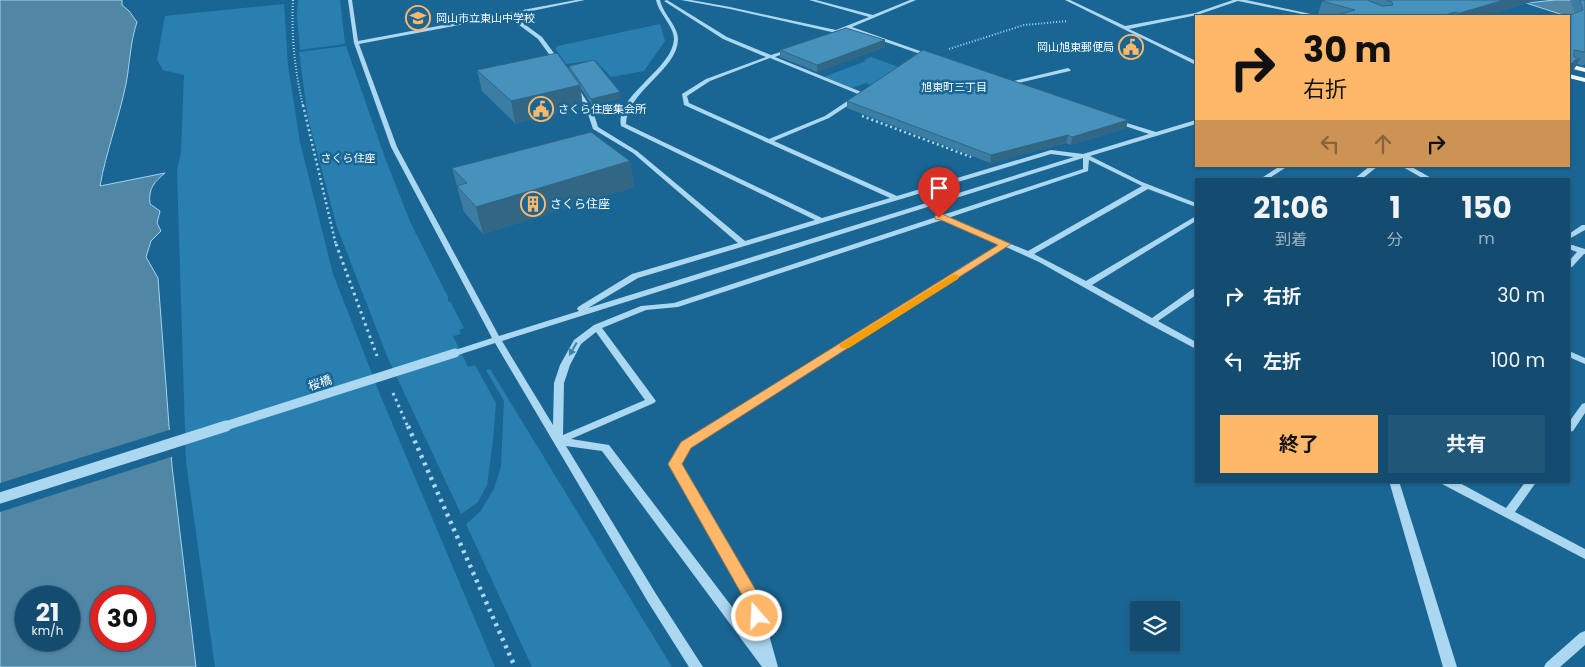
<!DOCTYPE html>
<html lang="ja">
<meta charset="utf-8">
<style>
body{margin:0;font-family:Poppins,"Noto Sans JP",sans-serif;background:#205677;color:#f1f3f6;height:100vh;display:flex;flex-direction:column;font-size:19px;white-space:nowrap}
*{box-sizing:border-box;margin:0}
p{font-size:16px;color:#9db4c3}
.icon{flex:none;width:28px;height:28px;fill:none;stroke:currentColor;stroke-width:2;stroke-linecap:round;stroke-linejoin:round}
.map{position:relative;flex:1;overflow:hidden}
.side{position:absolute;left:1195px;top:178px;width:375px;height:305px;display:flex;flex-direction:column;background:#134c6f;border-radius:0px;box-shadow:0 1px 4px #0004,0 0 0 1px #326382}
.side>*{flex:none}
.banner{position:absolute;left:1195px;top:15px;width:375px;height:152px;border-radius:0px;box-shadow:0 1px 4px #0004,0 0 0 1px #326382;background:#ffb86a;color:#111;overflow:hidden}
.fabs{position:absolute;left:1130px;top:601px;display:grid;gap:10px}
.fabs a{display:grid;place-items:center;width:50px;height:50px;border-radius:0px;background:#134c6f;box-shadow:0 1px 4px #0004,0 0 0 1px #326382;font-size:25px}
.speed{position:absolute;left:15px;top:586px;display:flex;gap:10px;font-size:25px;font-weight:700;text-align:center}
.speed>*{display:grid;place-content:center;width:65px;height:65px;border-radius:50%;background:#134c6f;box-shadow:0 1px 4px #0004,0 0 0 1px #326382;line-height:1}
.speed small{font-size:12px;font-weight:400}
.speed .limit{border:8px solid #d22;background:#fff;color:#111}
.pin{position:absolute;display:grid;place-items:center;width:42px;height:42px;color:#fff;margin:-51px -21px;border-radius:50% 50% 50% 0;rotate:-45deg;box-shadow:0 0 5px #0007}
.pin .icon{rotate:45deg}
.me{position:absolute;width:55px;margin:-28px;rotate:341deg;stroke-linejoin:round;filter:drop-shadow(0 0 4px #0008)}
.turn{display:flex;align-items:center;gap:18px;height:105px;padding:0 25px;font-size:22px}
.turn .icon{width:65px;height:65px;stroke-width:2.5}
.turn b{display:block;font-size:35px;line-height:42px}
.lanes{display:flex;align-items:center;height:48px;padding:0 25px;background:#0003;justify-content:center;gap:25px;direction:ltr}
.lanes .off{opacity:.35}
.eta{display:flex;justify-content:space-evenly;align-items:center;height:85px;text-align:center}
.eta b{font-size:30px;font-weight:700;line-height:35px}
.primary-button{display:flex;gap:10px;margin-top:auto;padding:10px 25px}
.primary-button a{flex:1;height:58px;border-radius:0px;background:#ffb86a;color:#111;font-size:20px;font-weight:700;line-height:58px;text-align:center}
.primary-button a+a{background:#205677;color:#f1f3f6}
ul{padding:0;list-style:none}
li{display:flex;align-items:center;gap:15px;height:65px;padding:0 25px}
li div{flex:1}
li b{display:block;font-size:19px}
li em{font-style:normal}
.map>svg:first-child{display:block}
.green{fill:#2980b0}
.water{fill:#5186a5;stroke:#9ed5f2;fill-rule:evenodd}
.pier{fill:#196694}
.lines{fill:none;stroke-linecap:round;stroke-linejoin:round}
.path-far3{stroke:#abd7f0;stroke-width:2;stroke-dasharray:1 2;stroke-linecap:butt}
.path-far2{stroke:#abd7f0;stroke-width:2.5;stroke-dasharray:2 3;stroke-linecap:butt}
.path-far1{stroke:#abd7f0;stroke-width:3;stroke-dasharray:2.5 4;stroke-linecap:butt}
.path{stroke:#abd7f0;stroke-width:4.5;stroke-dasharray:3 5;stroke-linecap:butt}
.minor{fill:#abd7f0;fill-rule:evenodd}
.major{fill:#f4faff;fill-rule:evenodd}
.minor-bridge-far1{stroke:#abd7f0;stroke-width:9}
.minor-bridge{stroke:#abd7f0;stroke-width:11}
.wall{fill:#3c7ea3}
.shaded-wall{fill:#316684}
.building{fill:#4692bd;stroke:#316684}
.oneway{fill:#3e82ab}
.route{fill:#ffb86a;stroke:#a67845}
.slow{fill:#f59e0b}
.labels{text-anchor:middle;stroke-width:5;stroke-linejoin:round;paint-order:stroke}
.far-poi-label{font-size:11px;fill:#fff;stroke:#196694;text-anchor:start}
.far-neighbourhood-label{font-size:11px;fill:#fff;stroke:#196694}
.poi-label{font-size:12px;fill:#fff;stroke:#196694;text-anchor:start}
.street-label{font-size:12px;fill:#fff;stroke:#196694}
</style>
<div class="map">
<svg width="1585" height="667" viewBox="0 0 1585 667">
<rect width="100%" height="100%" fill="#196694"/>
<path class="green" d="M298,0H340L345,44L300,50L297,15Z
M284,4L288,66L300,142L333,274L381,397L495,667H215L186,462L177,171L181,152L184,75L163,70L157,60L165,16Z
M660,24L665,41L644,71L611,77L595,60L566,64L555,48L558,46Z
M346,46L385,158L411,224L448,297V302L450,301L464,328L459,330L461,334L453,336L468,367L475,365L496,403L493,440L487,485L478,502L461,514L387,356L337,227L308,118L299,52Z
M871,57L934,80L896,96L866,83L852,88L824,77L866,61L864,60Z
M490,369L672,667H532L466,524L480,512L494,489L501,466L504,401L486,370Z"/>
<path class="water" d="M0,0H122V5L129,11L137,22C130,43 130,63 126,84C119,118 106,152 100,186L165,173C154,182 148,189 150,204L160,211L157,223L161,231L151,241L146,257L158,278L172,466L196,667H0ZM26,598H69V640H26ZM101,598H144V640H101Z
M1555,0H1570L1585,5V22L1526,3Z"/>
<path class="pier" d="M172,429L174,456L0,512V483Z"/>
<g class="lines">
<path class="path-far3" d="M293,0C291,36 295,71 303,106
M949,49L1024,25L1068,21"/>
<path class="path-far2" d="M303,105L336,245
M862,116L971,157"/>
<path class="path-far1" d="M336,244L377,356
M393,393L408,427"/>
<path class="path" d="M408,426L515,667"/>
<path class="minor" d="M348,0H352L358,41L576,0H585L512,15L542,37L562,64L559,66L557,65L538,39L507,16L359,44L397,147L499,336L579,311L577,309L578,307L632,274L738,243L633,153L593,129L587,111L572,87L573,86H577L593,111L598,127L637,151L745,241L815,220L621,126C614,96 673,69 674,39C674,26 659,14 656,0H660C663,14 678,26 678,39C678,70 627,91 626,124L822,218L890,198L684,105L682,94L706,79L766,57L723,39L664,1L667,0L727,37L771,55L793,48V50L775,57L864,93V95L829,118L774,141L897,196L1051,150L1083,154L1149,134L1113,122V120H1117L1156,132L1196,120V124L1090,156L1142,182L1196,203V207L1148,189L1034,254L1086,281L1196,216V221L1092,285L1152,318L1193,289H1196V295L1158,321L1196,342V349L1149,324L1039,262L1006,247L690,447L680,464L759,599L778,667H762L602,451L566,446L656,594L703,667H689L648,602L495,343L455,356L450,353L452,351L492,338L391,147L354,43ZM770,58L858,94L825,116L769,139L689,103L687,96L710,81ZM1051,154L1074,157L588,308L638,278ZM1083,158V169L674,303L641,306L594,325L574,340L560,365L554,383L553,425L502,341ZM1089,160L1142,186L1028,251L948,218L1088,171ZM942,220L1000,245L682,442L670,464L747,600L758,641L609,445L571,439L654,403L656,401L602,328L646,310L678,307ZM596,332L645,400L563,435L564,383L570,365L581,344Z
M681,0H691L730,7L836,30L869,17L809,0H816L873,15L910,0H916L852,27L934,56L929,57L848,29L836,33L730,9Z
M1065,0H1070L1125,26L1195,13L1233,0H1246L1320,16H1312L1238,1L1197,15L1129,29L1196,61V65Z
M1068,68L1071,70L1070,71L1009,85L1006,83Z
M1280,166H1288L1268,179H1260Z
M1370,166H1378L1362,179H1354Z
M1401,166H1410L1433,179H1424Z
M1582,225H1585V230L1569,239V234Z
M1569,244L1585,249V254H1584L1572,267H1569V261L1577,252L1569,249Z
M1569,351L1585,358V364L1569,357Z
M1585,403V413L1573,431L1569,432V422L1582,404Z
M1389,481H1399L1457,667H1443Z
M1441,481H1456L1506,508L1526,481H1537L1515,512L1585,549V559L1442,484Z
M1585,631V645L1560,667H1544L1546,663L1580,633Z"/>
<path class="major" d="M1569,64L1585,68V72L1569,68Z
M1569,74L1585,78V82L1569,78Z"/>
<path class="minor-bridge-far1" d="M222,427L455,353"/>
<path class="minor-bridge" d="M0,498L226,426"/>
</g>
<path class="wall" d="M1325,0H1538L1484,16H1328L1318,14L1322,1Z
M1570,0H1585V64L1583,66L1577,64L1573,71L1575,13Z
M885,47L817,72L780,57V50Z
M569,66L621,98L592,105L580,87L583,107L515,123L482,91L477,70L569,71Z
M847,101L1128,120L1126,128L1071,145L1066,143L990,163L847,108Z
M630,161L634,187L483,234L464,212L452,168Z"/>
<path class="shaded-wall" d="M1504,0H1538L1484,16H1458L1460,13Z
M1455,12L1453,16H1442Z
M885,40V47L817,72V65Z
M1580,59L1573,71L1569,72V65L1575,60Z
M580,85L583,107L515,123L511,101Z
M620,92L621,98L592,105L591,99Z
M1128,120L1126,128L1071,145L1072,137Z
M1068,135L1066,143L990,163L991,155Z
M630,161L634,187L483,234L476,207Z"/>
<path class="building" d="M1325,0H1367L1382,6L1393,5L1392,2L1387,0H1504L1460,13L1455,12L1442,16H1333L1355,10L1322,1Z
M1580,0H1585V52L1574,50V57L1580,59L1575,60L1574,62L1569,65V16H1567L1583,10Z
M846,28L885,40L817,65L780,50Z
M923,50L1128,120L1072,137L1068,135L991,155L847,101Z
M557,53L580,85L511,101L477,70Z
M594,60L620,92L591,99L569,66Z
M591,132L630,161L476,207L457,186L467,183L452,168Z"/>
<defs><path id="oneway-solid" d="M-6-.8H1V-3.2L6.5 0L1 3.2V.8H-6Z" transform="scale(1.25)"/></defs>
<use class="oneway" href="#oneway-solid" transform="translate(573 349) rotate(120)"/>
<path class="route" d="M942,214L1011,244L691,448L682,464L761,599L765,616L763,621L757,623L752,621L745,600L668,464L681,442L998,245L941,220L935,219V216Z"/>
<path class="slow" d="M954,274L958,275L959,277L958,279L849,348H841L839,345Z"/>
<defs>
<symbol id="school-ring" viewBox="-11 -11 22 22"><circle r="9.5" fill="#196694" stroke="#ffb86a" stroke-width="1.5"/><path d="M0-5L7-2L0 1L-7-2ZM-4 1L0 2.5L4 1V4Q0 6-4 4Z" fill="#ffb86a"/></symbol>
<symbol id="civic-ring" viewBox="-11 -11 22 22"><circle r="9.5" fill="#196694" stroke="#ffb86a" stroke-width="1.5"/><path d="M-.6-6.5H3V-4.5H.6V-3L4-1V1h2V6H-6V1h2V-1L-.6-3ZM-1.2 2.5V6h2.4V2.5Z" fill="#ffb86a"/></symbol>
<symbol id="building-ring" viewBox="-11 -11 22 22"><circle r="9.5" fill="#196694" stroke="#ffb86a" stroke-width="1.5"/><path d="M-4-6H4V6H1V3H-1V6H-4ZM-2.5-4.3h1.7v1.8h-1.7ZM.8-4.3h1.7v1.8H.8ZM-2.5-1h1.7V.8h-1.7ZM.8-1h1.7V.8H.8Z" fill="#ffb86a"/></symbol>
</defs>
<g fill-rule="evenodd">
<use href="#school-ring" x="404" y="4" width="28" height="28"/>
<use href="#civic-ring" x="1117" y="33" width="28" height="28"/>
<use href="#civic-ring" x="527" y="95" width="28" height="28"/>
<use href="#building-ring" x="519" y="190" width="28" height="28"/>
</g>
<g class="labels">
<g class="far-poi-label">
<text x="436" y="22">岡山市立東山中学校</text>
<text x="1114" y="51" text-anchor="end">岡山旭東郵便局</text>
<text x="558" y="113">さくら住座集会所</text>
</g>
<g class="far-neighbourhood-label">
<text x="954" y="91">旭東町三丁目</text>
<text x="348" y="162">さくら住座</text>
</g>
<g class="poi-label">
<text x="550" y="208">さくら住座</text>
</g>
<g class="street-label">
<text transform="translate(320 383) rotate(-18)" y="4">桜橋</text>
</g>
</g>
</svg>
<div class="fabs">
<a><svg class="icon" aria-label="layers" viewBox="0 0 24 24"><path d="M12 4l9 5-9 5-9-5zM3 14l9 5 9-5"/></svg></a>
</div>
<div class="speed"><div>21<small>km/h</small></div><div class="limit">30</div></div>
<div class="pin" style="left:939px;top:218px;background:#d93025"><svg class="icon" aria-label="arrive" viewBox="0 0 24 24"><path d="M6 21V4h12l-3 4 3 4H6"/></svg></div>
<svg class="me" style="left:757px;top:616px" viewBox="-20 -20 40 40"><circle r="17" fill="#ffb86a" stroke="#fff" stroke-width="3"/><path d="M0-11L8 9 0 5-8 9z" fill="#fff"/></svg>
<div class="banner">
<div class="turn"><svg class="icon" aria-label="right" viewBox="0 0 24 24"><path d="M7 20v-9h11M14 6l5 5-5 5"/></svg><div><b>30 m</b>右折</div></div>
<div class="lanes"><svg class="icon off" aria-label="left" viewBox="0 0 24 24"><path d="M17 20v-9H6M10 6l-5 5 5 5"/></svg><svg class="icon off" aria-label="ahead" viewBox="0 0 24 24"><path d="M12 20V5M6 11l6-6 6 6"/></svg><svg class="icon" aria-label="right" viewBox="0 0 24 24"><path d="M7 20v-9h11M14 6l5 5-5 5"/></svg></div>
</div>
<section class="side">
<div class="eta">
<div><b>21:06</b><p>到着</p></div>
<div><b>1</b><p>分</p></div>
<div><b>150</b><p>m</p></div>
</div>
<ul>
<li><svg class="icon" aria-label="right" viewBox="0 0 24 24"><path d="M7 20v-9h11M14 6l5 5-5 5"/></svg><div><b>右折</b></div><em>30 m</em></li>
<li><svg class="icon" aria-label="left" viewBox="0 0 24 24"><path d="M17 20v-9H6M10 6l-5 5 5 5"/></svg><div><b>左折</b></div><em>100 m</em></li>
</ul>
<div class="primary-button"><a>終了</a><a>共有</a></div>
</section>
</div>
